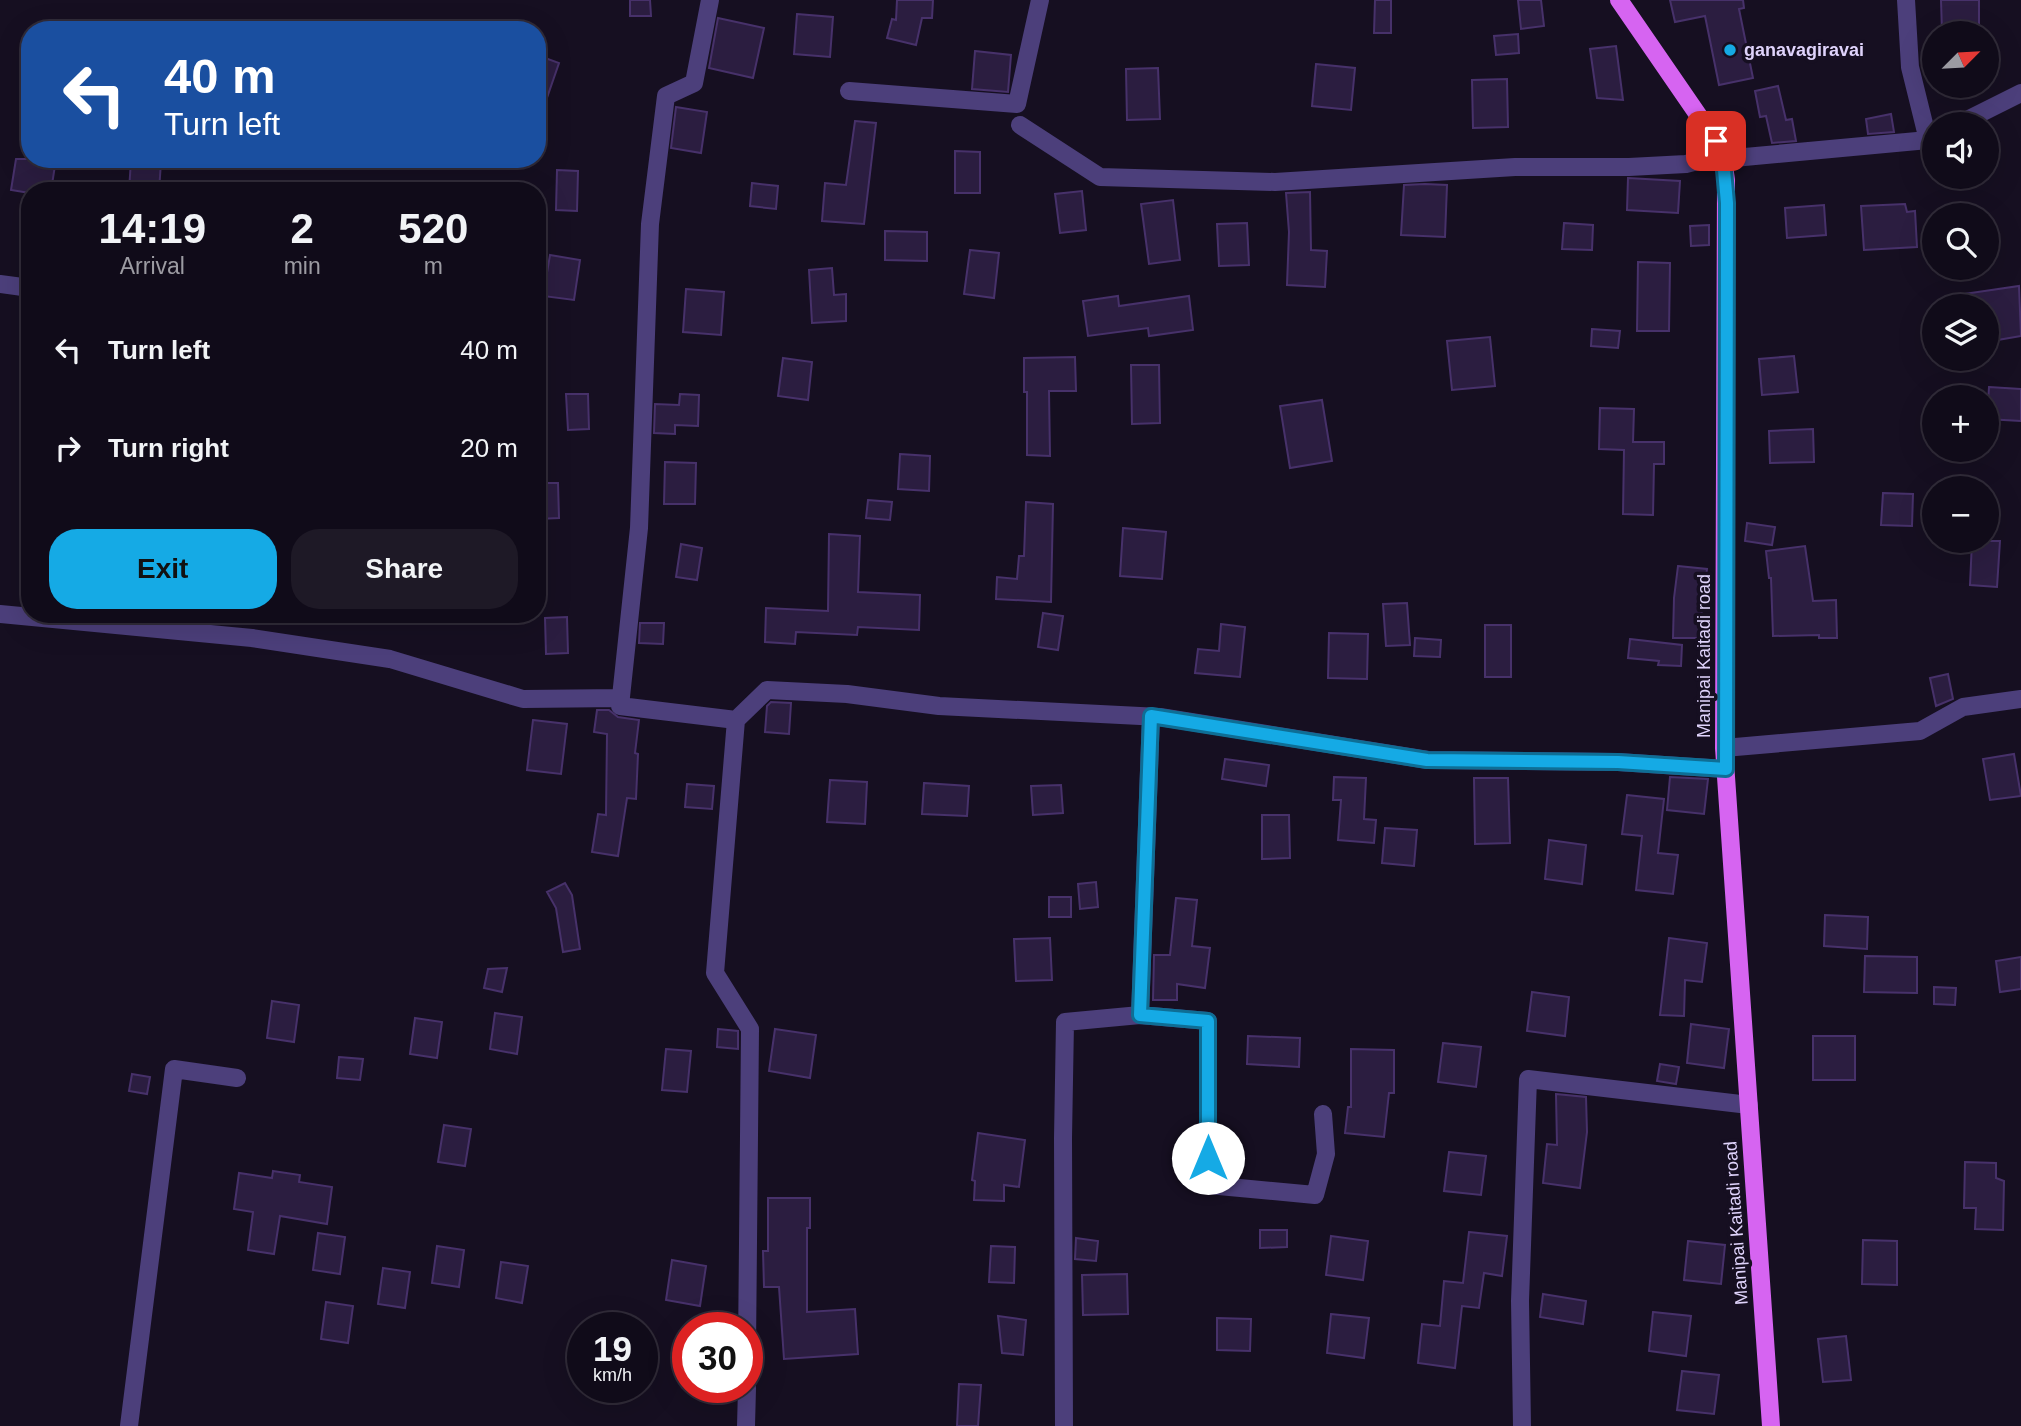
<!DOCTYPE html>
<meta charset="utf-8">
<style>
body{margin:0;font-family:Helvetica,sans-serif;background:#1e1926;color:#f1f3f6;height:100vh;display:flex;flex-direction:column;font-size:26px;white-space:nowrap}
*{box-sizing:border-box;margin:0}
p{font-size:23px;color:#9c9ba2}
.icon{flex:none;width:38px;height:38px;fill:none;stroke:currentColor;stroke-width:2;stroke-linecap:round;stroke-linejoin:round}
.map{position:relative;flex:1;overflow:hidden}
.details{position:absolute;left:21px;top:182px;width:525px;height:441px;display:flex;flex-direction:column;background:#100b19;border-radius:28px;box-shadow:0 7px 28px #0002,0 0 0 2px #302b38}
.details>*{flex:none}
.banner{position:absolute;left:21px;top:21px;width:525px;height:147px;border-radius:28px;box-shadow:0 7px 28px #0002,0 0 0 2px #302b38;background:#1a4fa0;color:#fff;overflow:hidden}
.needle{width:46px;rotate:66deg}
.tools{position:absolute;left:1922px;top:21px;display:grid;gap:14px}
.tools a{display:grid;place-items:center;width:77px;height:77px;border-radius:50%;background:#100b19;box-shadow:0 7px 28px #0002,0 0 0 2px #302b38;font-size:35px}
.speed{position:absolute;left:567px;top:1312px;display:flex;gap:14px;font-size:35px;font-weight:700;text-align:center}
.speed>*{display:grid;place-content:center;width:91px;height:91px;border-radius:50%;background:#100b19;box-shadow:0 7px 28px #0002,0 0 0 2px #302b38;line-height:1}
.speed small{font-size:18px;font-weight:400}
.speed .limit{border:10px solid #d22;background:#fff;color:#111}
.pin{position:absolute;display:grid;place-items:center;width:60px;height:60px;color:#fff;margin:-30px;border-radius:14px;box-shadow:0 4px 10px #0006}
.me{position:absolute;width:77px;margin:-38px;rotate:0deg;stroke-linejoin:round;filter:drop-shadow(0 0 5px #0008)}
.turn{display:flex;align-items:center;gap:24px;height:147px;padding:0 28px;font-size:32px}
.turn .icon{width:91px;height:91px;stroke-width:2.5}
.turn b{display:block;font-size:49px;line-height:60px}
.eta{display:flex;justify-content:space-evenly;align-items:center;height:119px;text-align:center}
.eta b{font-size:42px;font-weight:700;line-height:49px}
.action{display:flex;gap:14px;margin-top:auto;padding:14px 28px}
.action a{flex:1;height:80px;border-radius:28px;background:#15aae5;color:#111;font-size:28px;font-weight:700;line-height:80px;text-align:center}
.action a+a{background:#1e1926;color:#f1f3f6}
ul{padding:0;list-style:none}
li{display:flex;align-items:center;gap:21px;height:98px;padding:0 28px}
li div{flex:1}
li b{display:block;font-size:26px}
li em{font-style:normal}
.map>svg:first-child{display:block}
.building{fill:#2b1d40;stroke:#47316a;stroke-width:2}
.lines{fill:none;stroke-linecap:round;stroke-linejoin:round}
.minor{stroke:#4c3f7b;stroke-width:18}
.major{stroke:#d664f1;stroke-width:18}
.route-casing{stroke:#0e6e95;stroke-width:18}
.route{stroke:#15aae5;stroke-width:12}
.poi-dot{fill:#15aae5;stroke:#160f21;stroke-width:2.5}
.labels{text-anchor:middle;stroke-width:7;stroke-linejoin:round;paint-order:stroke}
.poi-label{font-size:18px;font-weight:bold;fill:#dfd3fb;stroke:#160f21;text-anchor:start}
.street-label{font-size:18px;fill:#dfd3fb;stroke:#160f21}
</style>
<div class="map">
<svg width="2021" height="1426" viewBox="0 0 2021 1426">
<rect width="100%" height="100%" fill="#160f21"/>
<path class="building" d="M630,0H650L651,16H630Z
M897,0H933L932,18H922L916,45L887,38L892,19L896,20Z
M1375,0H1391V33H1374Z
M1518,0H1541L1544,26L1521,29Z
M1670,0H1743L1744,8L1739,9L1753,78L1719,85L1705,16L1675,22Z
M1941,0H1979V31L1942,32Z
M797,14L833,17L830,57L794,54Z
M718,18L764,28L753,78L709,68Z
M1518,34L1519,53L1496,55L1494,36Z
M1616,46L1623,100L1597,98L1590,49Z
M975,51L1011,55L1008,92L972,89Z
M537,55L559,63L540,118H537Z
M1316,64L1355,68L1351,110L1312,106Z
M1158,68L1160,119L1127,120L1126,69Z
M1507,79L1508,127L1473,128L1472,80Z
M1778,86L1786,120L1792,119L1796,141L1772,143L1766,116L1760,117L1755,91Z
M676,107L707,112L701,153L671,148Z
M1891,114L1894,132L1868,134L1866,119Z
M855,121L876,123L864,224L822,221L825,183L846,185Z
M955,151L980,152V193H955Z
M16,159H56L51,191H30V193L11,190Z
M131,160L161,162L159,191H129Z
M557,170L578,171L577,211L556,210Z
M1628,178L1680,181L1678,213L1627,210Z
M752,183L778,186L776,209L750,206Z
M1425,184L1447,185L1445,237L1401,235L1404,185Z
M1082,191L1086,230L1060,233L1055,194Z
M1310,192L1311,250L1327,251L1325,287L1287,285L1289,232L1286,193Z
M1173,200L1180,260L1149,264L1141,204Z
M1905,204L1907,212L1915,211L1917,247L1864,250L1861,206Z
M1824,205L1826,235L1787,238L1785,208Z
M1247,223L1249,265L1219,266L1217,224Z
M1564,223L1593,225L1592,250L1562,249Z
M1709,225V245L1691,246L1690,226Z
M885,231L927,232V261L885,260Z
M970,250L999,253L994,298L964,294Z
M550,255L580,260L574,300L543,296Z
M1638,262L1670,263L1669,331H1637Z
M832,268L834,295L846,294V321L812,323L809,270Z
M2019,286L2021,336L1986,342V306H1951L1950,296Z
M686,289L724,292L721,335L683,332Z
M1118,296L1119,306L1189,296L1193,330L1149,336L1148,328L1088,336L1083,301Z
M1592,329L1620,331L1618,348L1591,346Z
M1490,337L1495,386L1452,390L1447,341Z
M1794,356L1798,392L1762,395L1759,359Z
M1075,357L1076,391H1049L1050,456L1027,455V392H1024V358Z
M783,358L812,362L808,400L778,396Z
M1131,365H1159L1160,423L1132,424Z
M1989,387L2021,389V421L1987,419Z
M566,394H588L589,429L568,430Z
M680,394L699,395L698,426L675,425V434L654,433L655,404L679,405Z
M1322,400L1332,461L1290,468L1280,406Z
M1600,408L1634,409L1633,442H1664V464H1654L1653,515L1623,514L1624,450L1599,449Z
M1813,429L1814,462L1770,463L1769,431Z
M900,454L930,456L929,491L898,489Z
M665,462L696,463L695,504H664Z
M537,483H558L559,518L538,519Z
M1883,493L1913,494L1912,526L1881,525Z
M868,500L892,502L890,520L866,518Z
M1026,502L1053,504L1051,602L996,599L997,577L1017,579L1019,556H1024Z
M1747,523L1775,527L1772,545L1745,541Z
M1123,528L1166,532L1162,579L1120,576Z
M829,534L860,536L858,592L920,595L919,630L858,627L857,635L796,632L795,644L765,642L766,608L828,611Z
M1972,541H2000L1997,587L1970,585Z
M681,544L702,548L697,580L676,577Z
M1805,546L1813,601L1836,600L1837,638H1819V635L1773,636L1771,578H1769L1766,551Z
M1678,566L1707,569L1701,618H1705L1704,638H1673L1674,598Z
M1407,603L1410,645L1386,646L1383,604Z
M1043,613L1063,616L1058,650L1038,647Z
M567,617L568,653L546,654L545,618Z
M640,623H664L663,644L639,643Z
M1221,624L1245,627L1240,677L1195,673L1198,649L1219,651Z
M1485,625H1511V677H1485Z
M1329,633L1368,634L1367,679L1328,678Z
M1415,638L1441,640L1440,657L1414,656Z
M1630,639L1682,645L1681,666L1658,665L1659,661L1628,658Z
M1948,674L1953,699L1936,706L1930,678Z
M771,702L791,703L789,734L765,732L767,706Z
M597,710H609L618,717L639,720L635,753L638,754L636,799L627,798L618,856L592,852L598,814L606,815L607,734L594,732Z
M533,720L567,724L561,774L527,770Z
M2014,754L2021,796L1990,800L1983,759Z
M1225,759L1269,765L1266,786L1222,779Z
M1334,777L1366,778L1364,819L1376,820L1374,843L1338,840L1341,800H1333Z
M1670,777L1708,779L1704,814L1667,810Z
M1474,778H1508L1510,843L1475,844Z
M830,780L867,782L865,824L827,822Z
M924,783L969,786L967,816L922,814Z
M687,784L714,786L712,809L685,807Z
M1061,785L1063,813L1033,815L1031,786Z
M1627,795L1664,799L1658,853L1678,855L1673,894L1636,890L1642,836L1622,834Z
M1262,815H1289L1290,858L1262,859Z
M1385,828L1417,830L1414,866L1382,863Z
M1549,840L1586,845L1582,884L1545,879Z
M1096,882L1098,907L1080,909L1078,884Z
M565,883L572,895L580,949L563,952L556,908L547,892Z
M1049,897H1071V917H1049Z
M1176,898L1197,900L1192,946L1210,948L1205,988L1177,984V1000H1153L1154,955H1170Z
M1825,915L1868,917L1867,949L1824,946Z
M1050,938L1052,980L1016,981L1014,939Z
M1669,938L1707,943L1702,982L1685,980L1684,1016L1660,1015Z
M1865,956L1917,957V993L1864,992Z
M2021,957V989L2000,992L1996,961Z
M507,968L502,992L484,988L488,969Z
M1934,987L1956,988L1955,1005L1934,1004Z
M1532,992L1569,997L1565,1036L1527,1031Z
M272,1001L299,1005L294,1042L267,1038Z
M495,1013L522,1017L517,1054L490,1049Z
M415,1018L442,1022L437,1058L410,1054Z
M1691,1024L1729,1029L1724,1068L1687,1063Z
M718,1029L738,1031V1049L717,1047Z
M775,1029L816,1035L810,1078L769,1071Z
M1248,1036L1300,1038L1299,1067L1247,1064Z
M1813,1036H1855V1080H1813Z
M1443,1043L1481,1047L1476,1087L1438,1082Z
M666,1049L691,1051L687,1092L662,1090Z
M1351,1049L1394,1050V1093H1389L1384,1137L1345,1133L1348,1107H1351Z
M339,1057L363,1059L360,1080L337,1078Z
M1660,1064L1679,1067L1676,1084L1657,1081Z
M132,1074L150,1077L147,1094L129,1091Z
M1556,1094L1586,1097L1587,1132L1580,1188L1543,1183L1547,1144L1557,1145Z
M444,1125L471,1129L465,1166L438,1162Z
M978,1133L1025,1140L1019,1187L1004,1185V1201L974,1200L975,1181L972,1180Z
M1449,1152L1486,1156L1481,1195L1444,1191Z
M1965,1162L1996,1163V1178L2004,1181L2003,1230L1975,1229L1976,1208H1964Z
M273,1171L300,1175L299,1182L332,1187L327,1224L280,1216L274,1254L248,1250L253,1212L234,1209L239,1173L272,1178Z
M768,1198H810V1228H807V1312L855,1309L858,1354L784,1359L779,1287H764L763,1251H768Z
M1260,1230H1287V1247L1260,1248Z
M1469,1232L1507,1236L1502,1276L1484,1273L1479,1308L1462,1306L1455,1368L1418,1363L1422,1324L1440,1326L1444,1281L1463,1283Z
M318,1233L345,1237L340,1274L313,1270Z
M1331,1236L1368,1241L1363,1280L1326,1275Z
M1076,1238L1098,1241L1096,1261L1075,1259Z
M1863,1240L1897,1241V1285L1862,1284Z
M1688,1241L1725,1245L1721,1284L1684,1280Z
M437,1246L464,1250L459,1287L432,1283Z
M991,1246L1015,1247L1014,1283L989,1282Z
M672,1260L706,1266L700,1306L666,1300Z
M501,1262L528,1266L522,1303L496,1298Z
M383,1268L410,1272L405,1308L378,1304Z
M1127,1274L1128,1314L1083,1315L1082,1275Z
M1543,1294L1586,1301L1583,1324L1540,1317Z
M326,1302L353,1306L348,1343L321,1339Z
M1653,1312L1691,1316L1686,1356L1649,1351Z
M1331,1314L1369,1318L1364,1358L1327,1353Z
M998,1316L1026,1320L1023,1355L1002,1353Z
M1217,1318L1251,1319L1250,1351L1217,1350Z
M1846,1336L1851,1380L1823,1382L1818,1339Z
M1682,1371L1719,1375L1714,1414L1677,1410Z
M959,1384L981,1385L978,1426H957Z"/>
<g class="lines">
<path class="minor" d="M710,0L694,83L666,96L650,224L639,528L620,706L736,720L767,690L847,694L939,706L1160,717L1428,760L1618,762L1725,769
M1906,0L1910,67L1928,140
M849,91L1017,104L1040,0
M1959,124L2021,93
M1020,125L1100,177L1275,182L1515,167H1629L1686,164L1721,155
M1723,159L1928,140L1934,137
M0,284L30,288
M0,614L252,638L390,659L523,699L621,698
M736,720L715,973L750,1029L747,1349
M1724,748L1920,731L1963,707L2021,699
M1140,1015L1208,1021V1185L1315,1195L1326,1154L1323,1114
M129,1426L174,1069L237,1078
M746,1426L747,1388
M1064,1426L1063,1138L1065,1022L1140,1015L1151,716
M1522,1426L1520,1301L1528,1079L1749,1105"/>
<path class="major" d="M1619,0L1716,141L1723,159L1726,180L1724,748L1771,1426"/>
</g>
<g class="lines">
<defs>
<path id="route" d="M1208,1158V1021L1140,1015L1151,716L1427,760L1618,762L1726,769L1727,203L1723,159L1716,141"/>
</defs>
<use href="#route" class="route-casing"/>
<use href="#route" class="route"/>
</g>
<circle class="poi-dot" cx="1730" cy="50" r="7"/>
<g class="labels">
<g class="poi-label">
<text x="1744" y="56">ganavagiravai</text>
</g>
<g class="street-label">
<text transform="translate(1704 656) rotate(-90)" y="6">Manipai Kaitadi road</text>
<text transform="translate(1736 1223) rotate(-94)" y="6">Manipai Kaitadi road</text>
</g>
</g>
</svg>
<div class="tools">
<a><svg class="needle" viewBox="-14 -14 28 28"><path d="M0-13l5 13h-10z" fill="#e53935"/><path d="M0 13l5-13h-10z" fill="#9c9ba2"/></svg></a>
<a><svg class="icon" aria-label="sound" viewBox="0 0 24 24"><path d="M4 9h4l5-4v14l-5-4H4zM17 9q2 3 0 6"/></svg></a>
<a><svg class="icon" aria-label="search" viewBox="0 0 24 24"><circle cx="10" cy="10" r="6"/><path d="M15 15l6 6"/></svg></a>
<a><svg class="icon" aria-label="layers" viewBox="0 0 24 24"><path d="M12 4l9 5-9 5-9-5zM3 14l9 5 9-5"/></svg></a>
<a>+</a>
<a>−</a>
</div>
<div class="speed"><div>19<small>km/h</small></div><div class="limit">30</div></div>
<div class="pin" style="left:1716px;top:141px;background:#d93025"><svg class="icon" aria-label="arrive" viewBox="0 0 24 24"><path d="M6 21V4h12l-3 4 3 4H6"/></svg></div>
<svg class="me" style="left:1208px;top:1158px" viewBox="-20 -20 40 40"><circle r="19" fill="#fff"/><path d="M0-13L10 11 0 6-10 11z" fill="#15aae5"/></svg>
<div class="banner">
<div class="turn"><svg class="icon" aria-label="left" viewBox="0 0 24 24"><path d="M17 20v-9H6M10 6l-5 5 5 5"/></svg><div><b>40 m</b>Turn left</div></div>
</div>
<section class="details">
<div class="eta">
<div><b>14:19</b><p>Arrival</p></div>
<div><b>2</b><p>min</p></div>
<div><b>520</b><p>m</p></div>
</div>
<ul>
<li><svg class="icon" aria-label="left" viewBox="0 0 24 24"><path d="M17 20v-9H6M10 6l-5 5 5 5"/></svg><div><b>Turn left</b></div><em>40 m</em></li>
<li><svg class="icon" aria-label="right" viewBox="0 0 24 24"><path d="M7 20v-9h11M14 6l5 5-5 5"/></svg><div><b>Turn right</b></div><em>20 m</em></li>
</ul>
<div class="action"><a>Exit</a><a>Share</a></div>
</section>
</div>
